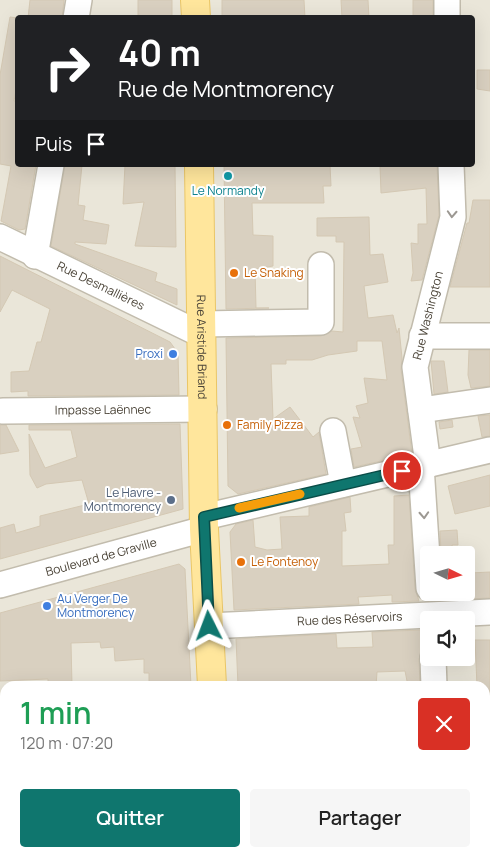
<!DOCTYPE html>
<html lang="fr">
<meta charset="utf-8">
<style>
body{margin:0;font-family:Manrope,sans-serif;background:#f6f6f6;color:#222;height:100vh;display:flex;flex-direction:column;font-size:19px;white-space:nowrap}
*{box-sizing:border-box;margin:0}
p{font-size:16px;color:#767676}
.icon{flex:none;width:28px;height:28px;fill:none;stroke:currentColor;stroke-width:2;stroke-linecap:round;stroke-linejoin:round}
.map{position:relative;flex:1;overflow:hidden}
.panel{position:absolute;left:0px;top:681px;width:490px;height:176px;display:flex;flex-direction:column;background:#fff;border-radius:15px 15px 0 0;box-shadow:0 5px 20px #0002}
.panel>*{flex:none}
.guide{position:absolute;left:15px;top:15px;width:460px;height:152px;border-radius:5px;box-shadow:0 5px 20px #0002;background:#202124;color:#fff;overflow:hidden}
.needle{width:32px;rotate:95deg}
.buttons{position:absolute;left:420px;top:546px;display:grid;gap:10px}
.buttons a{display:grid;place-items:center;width:55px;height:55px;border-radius:5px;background:#fff;box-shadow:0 5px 20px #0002;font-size:25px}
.pin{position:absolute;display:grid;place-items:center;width:42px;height:42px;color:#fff;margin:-21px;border:2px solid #fff;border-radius:50%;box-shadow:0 1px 5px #0007}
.me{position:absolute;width:55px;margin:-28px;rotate:357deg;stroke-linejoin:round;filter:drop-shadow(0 0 4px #0008)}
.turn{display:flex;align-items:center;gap:18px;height:105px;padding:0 20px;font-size:22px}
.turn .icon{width:65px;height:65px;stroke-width:2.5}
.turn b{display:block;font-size:35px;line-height:42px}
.then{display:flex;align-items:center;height:48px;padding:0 20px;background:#0003;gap:10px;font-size:19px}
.round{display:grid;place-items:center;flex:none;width:52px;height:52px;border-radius:5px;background:#f6f6f6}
.summary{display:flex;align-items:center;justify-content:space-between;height:85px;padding:0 20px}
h1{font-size:30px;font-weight:600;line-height:38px;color:#1e9e55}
.action{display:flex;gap:10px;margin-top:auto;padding:10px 20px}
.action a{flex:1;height:58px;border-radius:5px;background:#0f766e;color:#fff;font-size:20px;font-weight:600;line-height:58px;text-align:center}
.action a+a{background:#f6f6f6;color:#222}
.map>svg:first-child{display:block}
.residential{fill:#eae6d9;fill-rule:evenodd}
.building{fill:#d9d0c0;stroke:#d4c8b3}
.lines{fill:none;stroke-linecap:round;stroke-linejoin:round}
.minor-casing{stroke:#c2bcad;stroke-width:28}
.major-casing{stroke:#eac666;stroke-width:30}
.minor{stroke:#fff;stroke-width:25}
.major{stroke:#ffe69c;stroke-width:28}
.oneway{stroke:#9c9892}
.route-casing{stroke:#0a4d48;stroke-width:12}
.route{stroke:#0f766e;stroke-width:9}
.slow{stroke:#f59e0b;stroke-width:9}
.culture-dot{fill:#0f9aa8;stroke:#fff;stroke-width:2}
.food-dot{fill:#e8710a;stroke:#fff;stroke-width:2}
.shop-dot{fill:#3f7fe0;stroke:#fff;stroke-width:2}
.service-dot{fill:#5c6f8a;stroke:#fff;stroke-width:2}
.labels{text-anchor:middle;stroke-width:4;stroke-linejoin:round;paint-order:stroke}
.culture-label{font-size:12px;fill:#0d838f;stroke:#fff}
.food-label{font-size:12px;fill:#c56008;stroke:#fff;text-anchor:start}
.street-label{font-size:12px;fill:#4b4438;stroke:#fff}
.shop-label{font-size:12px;fill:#366cbe;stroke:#fff;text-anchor:end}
.service-label{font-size:12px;fill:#4e5e75;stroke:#fff;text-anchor:end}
</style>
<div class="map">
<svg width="490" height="857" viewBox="0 0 490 857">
<rect width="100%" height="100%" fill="#f6f3eb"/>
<path class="residential" d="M0,0H490V857H0ZM18,18H472V165H18ZM429,555H466V592H429ZM429,620H466V658H429ZM5,686H485V852H5Z"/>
<path class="building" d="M30,0H64L62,18H28Z
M138,0H172V18H138Z
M222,0H304L305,18H222Z
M341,0H368L369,18H342Z
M413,0H433V18H413Z
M10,17L18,18V80L14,101H18V165H36L25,229L19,230L1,221L11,166L0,164V75Z
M477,70H490V91L477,89Z
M65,165H82L78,205L85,206L83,220L109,225L106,244L75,242V244L157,273L155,281L177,289V305L51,246Z
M125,165H175L176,247L135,246L144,202L123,204Z
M224,165H330L331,186H323L324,203H252L253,235L273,236V266L255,269L256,308H269L226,309Z
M380,165H437L439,215L422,280L411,281L413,273L411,243L418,244V224H427L426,188L381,193Z
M473,200H490V287H450L467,223H469Z
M369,217L370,255L383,254L388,282L364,286L368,318L393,315L397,333L399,328L402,358L401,369L412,454L354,467L351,449L362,447L353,417L360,418L356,406L368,403L364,378L387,380L382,341H357V351L328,355L312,360H286V364H271L273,419L290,407L313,437L319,432L326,474L238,494L228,486L226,338L321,336L332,331L343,332L344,242H336V236H317V218Z
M0,256L170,342L178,353L179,395L28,396V391L11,392V372L29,371L37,342H41L50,309L12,290L0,312Z
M469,350H490V386L471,388L468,375Z
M431,361H444L448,392L434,394Z
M490,415V436L482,437L478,416Z
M452,420L453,427L440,429L439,422Z
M180,424L183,509L0,559V528L14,524L16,533L40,526V516L89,504L82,480L46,484L37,488L30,475L29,434L45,468L77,457L71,430H29V425Z
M0,425H6L19,451L0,454Z
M490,475V506L455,514L448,486Z
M409,495L415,589L419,601L392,602V595L358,597L359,604L234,610L230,532L236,524L253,520L255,547L267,550L282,549L280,517L309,516V507L350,497L351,512L344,513L346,531H342V566L389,564L388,545H394V496Z
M457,530L458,545H452L453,551L441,552L440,531Z
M179,564L185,569L191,686H149V673H144V659L115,661L114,647L101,648L100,642L71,643L72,686H48V679L0,681V613Z
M490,572V598L466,599V580H471L470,573Z
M421,630L422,650L419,659L420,686H408L405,671L377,672L376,686H238L236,639L336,634L337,648L373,647L372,632Z
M475,640H490V705H485V686H477Z"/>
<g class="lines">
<defs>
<g id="minor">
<path d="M447,0V18"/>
<path d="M76,18L79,0"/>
<path id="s1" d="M0,237L202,335"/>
<path d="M35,256L51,165"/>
<path d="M202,324L321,322V265"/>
<path d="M422,336H490"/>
<path d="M421,410L490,400"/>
<path id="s2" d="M3,411L204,409"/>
<path d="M333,431L343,484"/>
<path id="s3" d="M428,465L415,367L453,217L451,165"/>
<path d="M421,466L429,588"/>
<path d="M204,517L490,450"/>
<path id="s4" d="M0,585L204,529"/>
<path id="s5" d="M209,626L490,612"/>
<path d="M433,658L434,686"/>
<path d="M485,808L490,807"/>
<path d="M0,834H5"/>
<path d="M443,852V857"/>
</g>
<g id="major">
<path d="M195,0L196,18"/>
<path id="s6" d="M199,165L204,529L212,686"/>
<path d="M221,852L222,857"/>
</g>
</defs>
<use href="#minor" class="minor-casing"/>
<use href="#major" class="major-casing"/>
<use href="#minor" class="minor"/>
<use href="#major" class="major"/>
</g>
<defs><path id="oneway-chevron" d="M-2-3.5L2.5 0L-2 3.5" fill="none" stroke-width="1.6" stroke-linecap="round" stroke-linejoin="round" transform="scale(1.25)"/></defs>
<g class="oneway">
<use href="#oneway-chevron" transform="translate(452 214) rotate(93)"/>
<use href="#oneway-chevron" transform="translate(424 515) rotate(87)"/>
</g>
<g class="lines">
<defs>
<path id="route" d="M209,626L204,517L402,471"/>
</defs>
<use href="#route" class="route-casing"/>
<use href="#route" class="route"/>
<path class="slow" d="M239,508L300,494"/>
</g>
<circle class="culture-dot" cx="228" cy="176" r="5"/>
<g class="food-dot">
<circle cx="234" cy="273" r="5"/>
<circle cx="227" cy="425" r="5"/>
<circle cx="241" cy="562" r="5"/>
</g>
<g class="shop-dot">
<circle cx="173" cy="354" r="5"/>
<circle cx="47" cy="606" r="5"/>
</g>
<circle class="service-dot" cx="171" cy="500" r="5"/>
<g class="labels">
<g class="culture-label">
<text x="228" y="195">Le Normandy</text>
</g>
<g class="food-label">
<text x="244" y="277">Le Snaking</text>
<text x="237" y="429">Family Pizza</text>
<text x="251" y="566">Le Fontenoy</text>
</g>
<g class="street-label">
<text dy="4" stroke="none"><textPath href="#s1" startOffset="112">Rue Desmallières</textPath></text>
<text dy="4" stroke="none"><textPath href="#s3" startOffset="152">Rue Washington</textPath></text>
<text dy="4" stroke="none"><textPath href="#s6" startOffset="182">Rue Aristide Briand</textPath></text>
<text dy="4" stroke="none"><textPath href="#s2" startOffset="100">Impasse Laënnec</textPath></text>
<text dy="4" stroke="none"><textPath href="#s4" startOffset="105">Boulevard de Graville</textPath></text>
<text dy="4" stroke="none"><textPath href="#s5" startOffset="141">Rue des Réservoirs</textPath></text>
</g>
<g class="shop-label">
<text x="163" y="358">Proxi</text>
<text x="57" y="603" text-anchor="start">Au Verger De<tspan x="57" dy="14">Montmorency</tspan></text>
</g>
<g class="service-label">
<text x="161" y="497">Le Havre -<tspan x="161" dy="14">Montmorency</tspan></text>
</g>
</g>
</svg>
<div class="buttons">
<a><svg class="needle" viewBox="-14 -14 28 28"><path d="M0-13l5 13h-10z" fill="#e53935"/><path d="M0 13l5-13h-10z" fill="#767676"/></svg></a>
<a><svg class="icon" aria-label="sound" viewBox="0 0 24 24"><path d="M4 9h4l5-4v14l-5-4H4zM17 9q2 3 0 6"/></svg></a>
</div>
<div class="pin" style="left:402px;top:471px;background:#d93025"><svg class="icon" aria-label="arrive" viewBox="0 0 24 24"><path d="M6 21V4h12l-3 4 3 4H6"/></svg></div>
<svg class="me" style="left:209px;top:626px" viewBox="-20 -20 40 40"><path d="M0-17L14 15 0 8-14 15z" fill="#0f766e" stroke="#fff" stroke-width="4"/></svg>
<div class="guide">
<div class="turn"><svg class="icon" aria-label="right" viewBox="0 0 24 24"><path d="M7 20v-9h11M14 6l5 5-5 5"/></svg><div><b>40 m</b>Rue de Montmorency</div></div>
<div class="then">Puis<svg class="icon" aria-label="arrive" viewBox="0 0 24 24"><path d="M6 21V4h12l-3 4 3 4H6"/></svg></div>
</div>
<section class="panel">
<div class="summary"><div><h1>1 min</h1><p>120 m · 07:20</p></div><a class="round" style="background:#d93025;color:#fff"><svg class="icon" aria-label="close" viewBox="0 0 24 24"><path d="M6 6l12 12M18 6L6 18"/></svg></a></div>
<div class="action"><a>Quitter</a><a>Partager</a></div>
</section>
</div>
